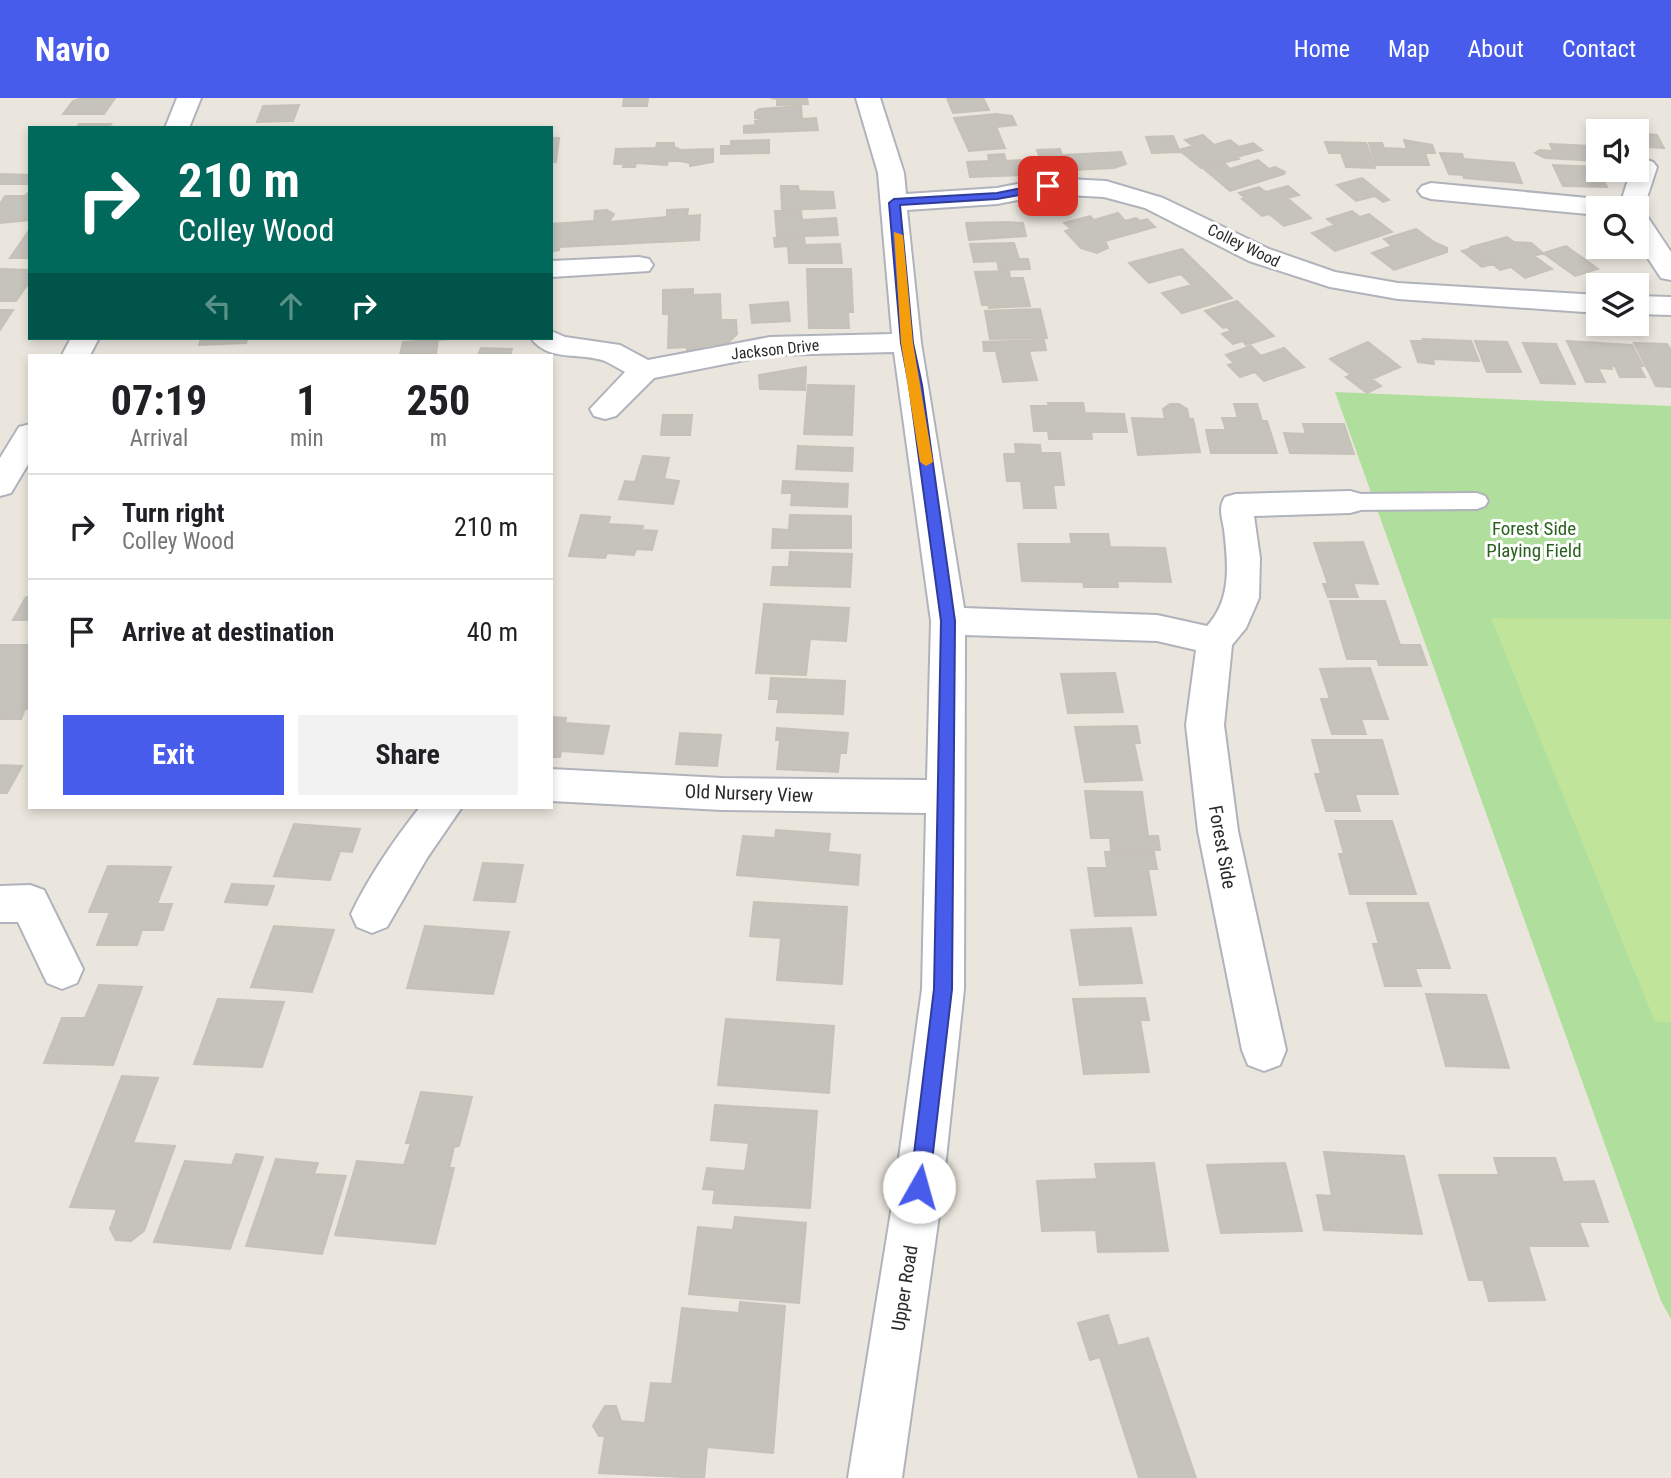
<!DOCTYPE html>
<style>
body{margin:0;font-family:"Roboto Condensed",sans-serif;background:#f2f2f2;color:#202124;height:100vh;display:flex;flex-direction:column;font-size:26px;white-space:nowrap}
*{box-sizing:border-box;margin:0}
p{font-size:23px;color:#757577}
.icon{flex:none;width:38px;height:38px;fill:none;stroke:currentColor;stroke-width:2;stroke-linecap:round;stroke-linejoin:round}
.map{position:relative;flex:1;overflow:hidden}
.details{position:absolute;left:28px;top:256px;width:525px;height:455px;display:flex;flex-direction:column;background:#fff;border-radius:0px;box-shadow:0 4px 10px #0003}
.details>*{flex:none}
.banner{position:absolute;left:28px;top:28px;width:525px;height:214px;border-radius:0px;box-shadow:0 4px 10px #0003;background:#00695c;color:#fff;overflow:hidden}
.fabs{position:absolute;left:1586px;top:21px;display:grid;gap:14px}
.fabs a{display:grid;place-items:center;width:63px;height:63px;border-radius:0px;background:#fff;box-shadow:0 4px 10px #0003;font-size:35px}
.pin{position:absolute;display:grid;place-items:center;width:60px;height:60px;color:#fff;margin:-30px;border-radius:14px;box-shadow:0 4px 10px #0006}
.me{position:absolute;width:77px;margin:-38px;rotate:7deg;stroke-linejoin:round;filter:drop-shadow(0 0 5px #0008)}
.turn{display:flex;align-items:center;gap:24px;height:147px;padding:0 35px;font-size:32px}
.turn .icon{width:91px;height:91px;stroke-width:2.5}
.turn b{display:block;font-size:49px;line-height:60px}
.lanes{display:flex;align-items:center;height:66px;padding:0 35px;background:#0003;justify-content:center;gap:35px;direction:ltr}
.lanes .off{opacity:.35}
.eta{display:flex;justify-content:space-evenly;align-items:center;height:119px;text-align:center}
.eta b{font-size:42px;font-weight:700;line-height:49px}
.cta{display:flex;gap:14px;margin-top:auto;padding:14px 35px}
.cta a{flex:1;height:80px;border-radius:0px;background:#485cec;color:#fff;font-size:28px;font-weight:700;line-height:80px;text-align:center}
.cta a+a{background:#f2f2f2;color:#202124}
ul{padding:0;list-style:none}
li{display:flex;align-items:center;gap:21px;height:105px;padding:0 35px;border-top:2px solid #e0e0e0}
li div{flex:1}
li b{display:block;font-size:26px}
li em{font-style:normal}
header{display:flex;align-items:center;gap:42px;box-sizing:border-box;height:98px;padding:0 35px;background:#485cec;color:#fff}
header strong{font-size:33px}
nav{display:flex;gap:38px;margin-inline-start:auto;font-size:24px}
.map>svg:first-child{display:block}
.green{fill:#afde9d}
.pitch{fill:#bfe49a}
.building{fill:#c6c2bc;stroke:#c6c2b7;stroke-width:2}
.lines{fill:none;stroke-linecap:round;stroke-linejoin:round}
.lane-casing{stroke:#b0b2bc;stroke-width:4}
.street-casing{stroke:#b0b2bc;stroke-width:4}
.secondary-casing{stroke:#b0b2bc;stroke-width:4}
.lane{fill:#fff;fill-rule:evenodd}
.street{fill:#fff;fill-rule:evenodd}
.secondary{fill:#fff;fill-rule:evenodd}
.route{fill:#485cec;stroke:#2f3c99;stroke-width:2}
.slow{fill:#f59e0b}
.labels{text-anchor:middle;stroke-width:6;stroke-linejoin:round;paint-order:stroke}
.far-street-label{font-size:16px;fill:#2a2a2a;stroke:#fff}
.park-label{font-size:19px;fill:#29611f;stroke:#fff}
.street-label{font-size:19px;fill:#2a2a2a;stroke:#fff}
</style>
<header>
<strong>Navio</strong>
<nav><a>Home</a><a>Map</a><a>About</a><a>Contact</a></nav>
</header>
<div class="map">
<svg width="1671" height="1380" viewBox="0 0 1671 1380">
<rect width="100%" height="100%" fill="#ebe6dd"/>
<path class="green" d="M1335,294L1671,308V1221L1661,1203Z"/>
<path class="pitch" d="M1491,520L1671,521V924H1655Z"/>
<path class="building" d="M82,0H115L104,16H63L73,3Z
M624,0H648L647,8H623Z
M771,0H807L808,6L777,7V1Z
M947,0H983L989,12L953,15Z
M299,7L293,23L257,24L263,8Z
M801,8L802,21L816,20L818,32L744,35V28L756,27L755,23L763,22L755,20V14L759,11Z
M996,16L1012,18L1016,27L996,29L1005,50L969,53L954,20Z
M79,26H111L108,30H59L77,29Z
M1636,35L1657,37L1664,50L1636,48Z
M1203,37L1214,47L1230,42L1239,49L1253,45L1262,52L1237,59L1239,61L1201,70L1179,52L1193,48L1185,42Z
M1173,38L1180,54L1152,55L1146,39Z
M551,40H559L556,64H551Z
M769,42V55L721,56V48H731V43Z
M1404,42L1432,47L1435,55H1425L1429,67H1376L1369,45H1382L1384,50L1407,51Z
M1325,44L1366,45L1375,70L1346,69L1341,55H1329Z
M657,45H674V49L681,52L713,51V64L690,68V65L680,63H668L667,67L636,65L635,69H623L624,66H614L616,51L656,50Z
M1550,46L1593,48L1598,63L1545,60L1535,55L1540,52L1553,53Z
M1060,51L1062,57L1121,54L1126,66L1114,70L1073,72L1070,64L1042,65L1037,52Z
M1440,55L1462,56L1464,61L1514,65L1522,85L1464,80L1463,77L1449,76Z
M1004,56L1006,63L1021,62L1025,77L970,79L967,64L989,63L988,57Z
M1258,62L1269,71L1275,69L1285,74L1284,76L1230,93L1204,71L1224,65L1230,71Z
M1553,67L1598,69L1606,80H1602L1607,89L1563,88Z
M0,76L30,77V86H0Z
M1362,80L1389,102L1383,104L1375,98L1356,103L1337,87Z
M781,88H798L799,93L833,94L835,110L782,112Z
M1288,88L1299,97L1287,100L1311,120L1284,128L1269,116L1262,118L1242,101L1245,100L1239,95L1259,89L1266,94Z
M30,93V122L0,125V106L5,98H25Z
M688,111L687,118L700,117L699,142L559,149V152L551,153V126L594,123L595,113L607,112L614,116L609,124L667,119V112Z
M801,112L802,122L836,120L838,137L777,139L775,113Z
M1352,113L1360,119L1369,116L1392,134L1335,153L1312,135L1335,127L1327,121Z
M1118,115L1125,123L1136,120L1140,123L1147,121L1155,129L1105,143L1108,150L1097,155L1081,150L1065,133L1071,131L1064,125L1090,118L1094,122Z
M1007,124L1023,125L1026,138L969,142L966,125Z
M30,131V160H10Z
M1416,131L1434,144L1447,150V154L1394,172L1372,155L1392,148L1384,141Z
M804,139L805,147L840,146L842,165H789L788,148L775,149L774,140Z
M1507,139L1514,144L1531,145L1543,155L1534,158L1552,171L1525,180L1511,169L1500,172L1471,149Z
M1014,145L1019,161H1028L1030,171L999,172L997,163L974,164L970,146Z
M1566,148L1598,171L1575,178L1543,155Z
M1471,150L1492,166L1482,169L1462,153Z
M1182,151L1232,200L1182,215L1162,195L1192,187L1181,176L1149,185L1129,165Z
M0,171L30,172V183L16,203H0Z
M807,171H851L853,214H848L849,230H809Z
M1009,173L1010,180H1023L1030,208L989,210L988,207H982L975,174Z
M693,191V197L720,196L721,222H736L737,236L729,244L704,248L703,253H687V249L668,250L669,216H663V192Z
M1237,203L1274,238L1246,247L1243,243L1233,246L1222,236L1231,233L1227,229L1223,230L1205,213Z
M788,204L790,223L752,225L750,207Z
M1040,211L1047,240L990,241L985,213Z
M0,212H13L0,232Z
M201,240H248L246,245L199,247Z
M417,240H461L438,242L436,255L400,257L403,244L416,243Z
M1423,241L1471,243L1479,263L1433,261L1434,266L1418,264L1411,243H1424Z
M1044,242L1046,252L1029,253L1037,282L1003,284L996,253H984L983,244Z
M1475,243L1507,244L1521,274H1487Z
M1567,243L1632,247L1643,268H1639L1645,279H1620L1615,268H1611L1612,271L1598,270L1605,284H1586Z
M1368,244L1400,269L1372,281L1381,288L1367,295L1346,279L1351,277L1330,261Z
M1523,245L1556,246L1575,286L1541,285Z
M1634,245L1667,246L1671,252V289L1656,288Z
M1251,248L1261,258L1284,250L1304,269L1264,283L1255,274L1240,279L1228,267L1234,265L1226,257Z
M481,250L512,251L510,257H478Z
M806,269L805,292L760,291L759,277Z
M808,287L854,288L852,337L804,336Z
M1048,305H1083L1085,315L1124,316L1127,334H1091L1092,341H1049L1048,333H1034L1031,308H1049Z
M1170,306H1179L1187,311L1189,321H1193L1200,354L1138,357L1132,320L1165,321L1163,311Z
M1234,306H1257L1262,323H1267L1277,355H1211L1206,332H1226L1222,320H1238Z
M663,317H692L690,337H661Z
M1303,326H1344L1354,356L1290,355L1284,335L1306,336Z
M1015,346L1040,347L1041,355H1060L1064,387H1053L1056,410H1024L1021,383H1007L1004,356H1016Z
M798,348L853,350L852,373L796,371Z
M643,358L669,360L664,381L679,383L673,406L619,401L625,383L635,384Z
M783,383L848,386L847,409L791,407L792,395H782Z
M581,417L610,419L608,426L643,428L642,432L657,433L652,452L636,451L634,457L607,455L605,460L569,458Z
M790,417L851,418V450H772L773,431L789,432Z
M1070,436H1108L1110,449L1165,450L1171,484L1117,483L1118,489H1084L1083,484L1022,483L1018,446H1072Z
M1363,444L1378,486L1353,485L1358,499H1328L1323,486H1328L1314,445Z
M790,454L852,456L850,489L771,487L773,469H789Z
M26,499H30V522H13Z
M1330,503H1385L1400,547H1420L1427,567H1379L1377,561H1347Z
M764,506L849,510L846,543L810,541L806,577L756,575Z
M0,547H30V611H25L21,621H0Z
M1370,570L1388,621H1361L1366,636H1332L1321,601H1330L1320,571Z
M1115,575L1123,614L1068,615L1061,576Z
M771,580L845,583L843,616L777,614L779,601H769Z
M551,619L566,620L565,625L609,628L603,656L561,653L560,659H551Z
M1137,628L1140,645H1134L1142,682L1085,684L1075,629Z
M777,630L848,635L846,655H840L838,674L777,671L780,642H776Z
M680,635L721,637L717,668L676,666Z
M1312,642H1382L1398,696H1355L1360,713H1326L1315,676H1321Z
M0,667L22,668L7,695H0Z
M1085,693L1142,694L1148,738H1158L1160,752H1111L1110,740H1091Z
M1335,723H1392L1416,796H1350L1339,756H1344Z
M294,726L360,731L352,754L340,753L330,782L274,778Z
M776,732L830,736L828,754L860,757L858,787L737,777L743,738L775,740Z
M1105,754H1154L1157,771H1148L1156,817L1095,818L1088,770H1107Z
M483,765L523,767L515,804L474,802Z
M108,768L171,769L157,806H172L163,832H142L137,847H97L110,814H89Z
M232,786L274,788L267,807L225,804Z
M754,804L847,809L842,886L777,882L781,840L750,838Z
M1367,805H1428L1450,870H1415L1421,888H1385L1373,846H1379Z
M274,828L334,832L312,894L251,889Z
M425,828L509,834L493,896L407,890Z
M1131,830L1142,885L1080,887L1071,832Z
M99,887L142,889L113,967L44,965L62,920H85Z
M1426,896L1486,897L1509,970L1446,968Z
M1145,900L1149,922H1140L1149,974L1084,976L1073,901Z
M218,901L284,904L262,969L194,966Z
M726,921L834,928L829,995L718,987Z
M122,978L158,980L133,1045L175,1048L144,1133L131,1143L116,1142L110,1131L117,1111L70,1109Z
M421,994L472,999L459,1048L454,1049L449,1070H454L435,1146L335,1137L357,1063L404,1067L411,1045H406Z
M715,1007L817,1013L810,1110L713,1105L715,1092L703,1091L707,1070L745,1073L749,1045L711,1042Z
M1324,1054L1404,1058L1422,1136L1324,1132L1317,1097L1332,1098Z
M236,1056L263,1059L230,1151L154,1144L185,1063L232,1067Z
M1494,1060H1555L1563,1084L1594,1083L1608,1124H1579L1588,1148H1528L1545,1202L1489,1203L1483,1182H1469L1439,1077H1499Z
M276,1061L318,1065L314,1076L346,1078L322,1156L246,1148Z
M1154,1065L1168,1153L1098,1154L1096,1132L1042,1133L1037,1083L1097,1081L1095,1066Z
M1285,1065L1302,1133L1221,1135L1207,1067Z
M735,1119L806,1125L799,1205L689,1196L698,1129L733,1132Z
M740,1204L785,1208L773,1355L707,1349L704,1380L599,1375L605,1338H599L593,1328L605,1308H616L621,1323L645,1325L651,1285L672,1286L682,1210L739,1215Z
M1108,1217L1118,1248L1148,1240L1196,1380H1139L1100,1259L1090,1262L1078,1225Z"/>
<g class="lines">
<defs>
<path id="lane" d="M1477,395L1485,398L1488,403L1485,408L1477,411L1350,412L1342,409L1339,404L1342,399L1350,396Z"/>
<path id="street" d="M856,0H880L904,75L906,96L997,90L1048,80L1106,83L1163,100L1269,151L1335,174L1398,185L1598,197V215L1398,201L1330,189L1249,163L1145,110L1104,99L1048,96L997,106L907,112L921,245L964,510L1157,517L1207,528C1232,501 1228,465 1224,431C1222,419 1218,410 1225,399L1236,396L1350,393L1361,396L1366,404L1361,412L1350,415L1254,418L1260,460L1259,500L1246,530L1232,547L1224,627L1238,733L1286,952L1280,967L1264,973L1248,967L1242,952L1198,733L1186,627L1196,552L1157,543L965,537L964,891L943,1089L902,1380H848L895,1089L922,891L926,715L722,712L551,703V671L722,680L927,682L931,523L894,254L770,257L654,280L616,318L605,321L594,318L590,311L625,274C618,270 611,266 605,263C581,254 547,264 531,240H551V233L565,239L620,247L648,262L770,239L892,236L878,75Z
M1644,61L1653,64L1657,69L1642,115H1645L1671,154V182L1661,180L1636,142V110H1598V117L1431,101L1422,98L1418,93L1422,88L1431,85L1609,102L1620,107L1631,72H1636V63Z
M639,159L649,161L653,167L649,173L551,179V163Z
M1636,198L1671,199V217L1636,216Z
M420,709H462L427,760L387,829L372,835L357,829L351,816C369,778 394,742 420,709Z
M30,787L44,792L83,871L77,885L62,891L47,885L18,824H0V788Z"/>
<path id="secondary" d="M177,0H201L189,30H165Z
M71,240H99L90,257H62Z
M30,326V363L11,395L0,398V360L19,329Z"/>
</defs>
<use href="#lane" class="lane-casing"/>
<use href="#street" class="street-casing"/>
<use href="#secondary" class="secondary-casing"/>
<use href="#lane" class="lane"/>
<use href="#street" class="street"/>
<use href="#secondary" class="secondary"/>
</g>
<path class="route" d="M1048,85L1054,88L1052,91L997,101L900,107L913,245L922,287L955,523L952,891L929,1089L926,1096L919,1099L912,1096L910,1089L934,891L941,523L909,287L901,245L889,105L894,101L997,95Z"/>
<path class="slow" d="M894,134L903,137L913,245L933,364L926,368L920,364L901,245Z"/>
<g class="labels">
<g class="far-street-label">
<text transform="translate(1244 147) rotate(26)" y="6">Colley Wood</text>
<text transform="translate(775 251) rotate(-6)" y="6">Jackson Drive</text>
</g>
<g class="park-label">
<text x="1534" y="437">Forest Side<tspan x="1534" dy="22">Playing Field</tspan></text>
</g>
<g class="street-label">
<text transform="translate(749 695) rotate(2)" y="7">Old Nursery View</text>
<text transform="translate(1223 749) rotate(80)" y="7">Forest Side</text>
<text transform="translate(904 1190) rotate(-81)" y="7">Upper Road</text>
</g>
</g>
</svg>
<div class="fabs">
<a><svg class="icon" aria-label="sound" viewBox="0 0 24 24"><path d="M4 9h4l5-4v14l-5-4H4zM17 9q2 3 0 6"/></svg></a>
<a><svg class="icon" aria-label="search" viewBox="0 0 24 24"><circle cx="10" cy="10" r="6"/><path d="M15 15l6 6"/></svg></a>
<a><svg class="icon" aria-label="layers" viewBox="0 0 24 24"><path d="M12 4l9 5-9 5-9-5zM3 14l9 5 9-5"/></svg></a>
</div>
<div class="pin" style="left:1048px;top:88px;background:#d93025"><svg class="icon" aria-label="arrive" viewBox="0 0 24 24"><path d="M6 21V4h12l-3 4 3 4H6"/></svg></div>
<svg class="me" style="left:919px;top:1089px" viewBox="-20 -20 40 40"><circle r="19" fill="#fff"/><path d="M0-13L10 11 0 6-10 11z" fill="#485cec"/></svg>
<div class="banner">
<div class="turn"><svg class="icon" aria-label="right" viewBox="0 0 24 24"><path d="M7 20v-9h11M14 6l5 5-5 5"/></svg><div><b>210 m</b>Colley Wood</div></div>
<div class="lanes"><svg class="icon off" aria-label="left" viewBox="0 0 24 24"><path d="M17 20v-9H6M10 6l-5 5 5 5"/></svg><svg class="icon off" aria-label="ahead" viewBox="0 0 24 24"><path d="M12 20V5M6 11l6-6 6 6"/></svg><svg class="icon" aria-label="right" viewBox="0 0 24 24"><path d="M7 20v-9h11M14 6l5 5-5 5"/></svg></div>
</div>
<section class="details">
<div class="eta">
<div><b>07:19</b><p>Arrival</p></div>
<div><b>1</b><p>min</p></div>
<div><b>250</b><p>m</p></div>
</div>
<ul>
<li><svg class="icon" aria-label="right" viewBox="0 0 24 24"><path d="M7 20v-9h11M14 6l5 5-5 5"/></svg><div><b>Turn right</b><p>Colley Wood</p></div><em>210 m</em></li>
<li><svg class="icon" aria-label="arrive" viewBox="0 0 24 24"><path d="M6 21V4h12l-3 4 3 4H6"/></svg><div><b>Arrive at destination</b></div><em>40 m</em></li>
</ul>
<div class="cta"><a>Exit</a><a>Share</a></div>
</section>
</div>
